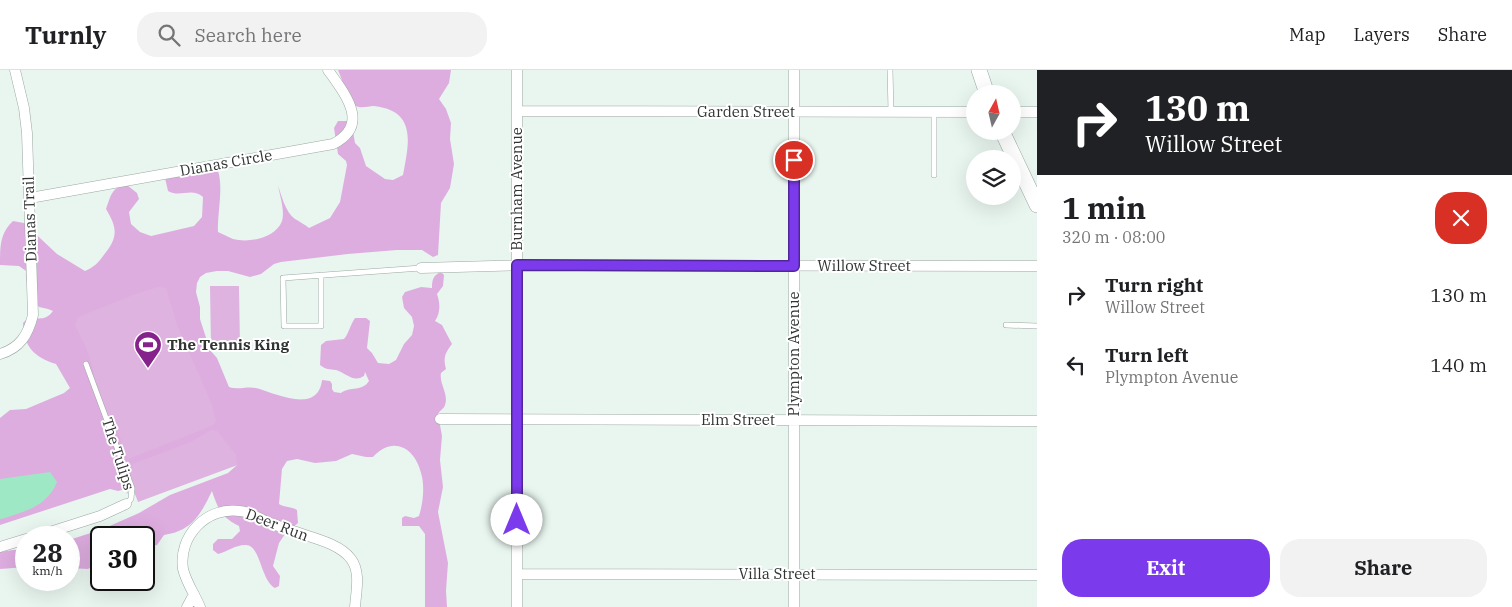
<!DOCTYPE html>
<meta charset="utf-8">
<style>
body{margin:0;font-family:"IBM Plex Serif",serif;background:#f2f2f2;color:#202124;height:100vh;display:flex;flex-direction:column;font-size:19px;white-space:nowrap}
*{box-sizing:border-box;margin:0}
p{font-size:16px;color:#757577}
.icon{flex:none;width:28px;height:28px;fill:none;stroke:currentColor;stroke-width:2;stroke-linecap:round;stroke-linejoin:round}
.map{position:relative;flex:1;overflow:hidden}
.details{display:flex;flex-direction:column;background:#fff;width:475px}
.details>*{flex:none}
.guide{background:#202124;color:#fff;overflow:hidden}
.needle{width:32px;rotate:8deg}
.controls{position:absolute;left:966px;top:15px;display:grid;gap:10px}
.controls a{display:grid;place-items:center;width:55px;height:55px;border-radius:50%;background:#fff;box-shadow:0 5px 20px #0002;font-size:25px}
.speed{position:absolute;left:15px;top:456px;display:flex;gap:10px;font-size:25px;font-weight:700;text-align:center}
.speed>*{display:grid;place-content:center;width:65px;height:65px;border-radius:50%;background:#fff;box-shadow:0 5px 20px #0002;line-height:1}
.speed small{font-size:12px;font-weight:400}
.speed .limit{border:2px solid #111;border-radius:8px;background:#fff;color:#111}
.pin{position:absolute;display:grid;place-items:center;width:42px;height:42px;color:#fff;margin:-21px;border:2px solid #fff;border-radius:50%;box-shadow:0 1px 5px #0007}
.me{position:absolute;width:55px;margin:-28px;rotate:0deg;stroke-linejoin:round;filter:drop-shadow(0 0 4px #0008)}
.turn{display:flex;align-items:center;gap:18px;height:105px;padding:0 25px;font-size:22px}
.turn .icon{width:65px;height:65px;stroke-width:2.5}
.turn b{display:block;font-size:35px;line-height:42px}
.round{display:grid;place-items:center;flex:none;width:52px;height:52px;border-radius:20px;background:#f2f2f2}
.summary{display:flex;align-items:center;justify-content:space-between;height:85px;padding:0 25px}
h1{font-size:30px;font-weight:700;line-height:38px}
.primary-button{display:flex;gap:10px;margin-top:auto;padding:10px 25px}
.primary-button a{flex:1;height:58px;border-radius:20px;background:#7c3aed;color:#fff;font-size:20px;font-weight:700;line-height:58px;text-align:center}
.primary-button a+a{background:#f2f2f2;color:#202124}
ul{padding:0;list-style:none}
li{display:flex;align-items:center;gap:15px;height:70px;padding:0 25px}
li div{flex:1}
li b{display:block;font-size:19px}
li em{font-style:normal}
header{display:flex;align-items:center;gap:30px;box-sizing:border-box;height:70px;padding:0 25px;background:#fff;border-bottom:1px solid #e0e0e0}
header strong{font-size:24px}
nav{display:flex;gap:28px;margin-inline-start:auto;font-size:18px}
.search{width:350px;height:45px;background:#f2f2f2;display:flex;align-items:center;gap:12px;box-sizing:border-box;padding:0 18px;border-radius:20px;color:#757577;font-size:19px}
main{display:flex;flex:1;min-height:0}
.map>svg:first-child{display:block}
.green{fill:#deb3df}
.forest{fill:#deade0;fill-rule:evenodd}
.water{fill:#9ee8c5}
.lines{fill:none;stroke-linecap:round;stroke-linejoin:round}
.service-casing{stroke:#9ca8a2;stroke-width:6}
.minor-casing{stroke:#9ca8a2;stroke-width:11}
.secondary-casing{stroke:#9ca8a2;stroke-width:16}
.service{stroke:#fff;stroke-width:5}
.minor{stroke:#fff;stroke-width:10}
.secondary{stroke:#fff;stroke-width:15}
.route-casing{stroke:#51269a;stroke-width:12}
.route{stroke:#7c3aed;stroke-width:9}
.labels{text-anchor:middle;stroke-width:4;stroke-linejoin:round;paint-order:stroke}
.street-label{font-size:15px;fill:#303533;stroke:#fff}
.poi-label{font-size:15px;font-weight:bold;fill:#303533;stroke:#fff;text-anchor:start}
</style>
<header>
<strong>Turnly</strong>
<div class="search"><svg class="icon" aria-label="search" viewBox="0 0 24 24"><circle cx="10" cy="10" r="6"/><path d="M15 15l6 6"/></svg>Search here</div>
<nav><a>Map</a><a>Layers</a><a>Share</a></nav>
</header>
<main>
<div class="map">
<svg width="1037" height="537" viewBox="0 0 1037 537">
<rect width="100%" height="100%" fill="#e9f6ef"/>
<path class="green" d="M170,198L243,393L138,432L64,237Z
M210,216H239L240,277H211Z"/>
<path class="forest" d="M338,0H451L449,13L439,29L446,39L451,53L450,69L454,94L450,118L441,133L438,185L433,187L422,180H397L348,184L281,192L274,194L261,204L250,207L228,201H217L206,203L200,207L197,213L196,222L200,237V249L210,280L217,288L229,317C237,320 247,316 256,318C275,323 318,345 322,310L330,311L332,314V319L334,322L341,323C350,316 362,322 369,311L365,302L364,306C353,313 346,303 336,300C329,299 326,300 320,295L321,275L326,271L344,269C349,263 350,255 355,248H366L370,251L367,278L372,283L378,293L389,294L396,290L404,274L412,265L414,256L412,247L404,238L402,227L405,222L421,217L432,218C432,210 433,205 441,202L444,205L443,216L437,224C440,233 441,242 435,251L442,255L452,274C445,283 443,288 446,299L441,303C439,314 449,324 445,335C444,339 440,340 438,344L442,366L440,390L443,417L438,442L448,493L446,521L447,537H425V464L419,456H402V448L405,446L414,448L419,446C423,433 425,416 421,403C415,378 393,365 373,387H366L352,384L336,391L315,393L297,389L287,391L282,399L279,434C285,438 291,436 297,440L298,453L285,464L279,473L273,496L280,506L279,516L275,518C260,510 261,474 245,475C235,475 227,482 218,484L213,480V474L218,469H232L240,461L239,456C221,447 218,439 212,421C201,444 192,461 164,465L157,475L144,478V468H101V491L88,499L69,498V470L103,459L139,443L170,425L228,403L237,395L236,385L217,361L211,360L191,372L133,394C129,403 133,415 127,424L126,419L118,421L110,419L0,455V348L10,340L26,339L64,323L70,318L56,294C34,287 24,277 23,253L28,248C39,248 46,251 53,241L48,239L39,237L37,234L38,225C29,218 25,213 26,201L19,196L0,195C0,176 0,163 13,151L24,153L57,184L85,201C94,197 98,193 103,186C118,168 118,159 106,139C111,126 111,117 127,115L137,123L139,129L129,142L131,154L140,162L151,166L194,156L202,147L203,127C192,117 180,128 168,121L165,108L216,96C225,113 217,142 218,162C223,164 228,167 233,169C248,173 275,169 282,151C285,141 280,126 278,116C282,126 285,142 295,149C300,152 304,154 309,158L330,148L340,132L347,95L346,91L338,84L334,58L338,51H348L353,61L355,73L360,78L366,96L385,109L393,110L403,105C409,73 417,41 374,36C369,36 364,38 359,37C354,36 349,33 345,31L342,10ZM158,217L166,218L177,255L212,335L216,352L211,356L128,389L122,376L121,369L105,339L93,307L94,302L86,277L75,255L78,247L133,225Z
M13,480H26V497L0,499V482Z"/>
<path class="water" d="M50,402L57,412C47,436 28,440 5,448L0,449V409Z"/>
<g class="lines">
<defs>
<path id="service" d="M890,0L891,41
M934,42V105
M321,205V256H284L283,208L421,198
M1006,255L1037,256
M86,294L132,418L131,429L126,434"/>
<path id="minor" d="M517,41L975,42
M1012,42H1037
M30,128L333,74C371,55 345,24 328,0
M421,198L529,195L1037,196
M0,284C20,278 28,265 33,245L27,63L24,38L15,0
M440,349L1037,351
M31,468L100,446L126,434
M0,477L26,469
M517,504L1037,505
M187,537L194,524
M200,537C195,525 186,512 183,499C178,466 207,436 240,441C251,442 259,449 268,452C277,456 285,458 293,461C312,468 339,473 351,489C361,502 356,522 355,537
M517,537V0
M794,537V0"/>
<path id="secondary" d="M979,0L987,24
M1002,61L1037,135"/>
</defs>
<use href="#service" class="service-casing"/>
<use href="#minor" class="minor-casing"/>
<use href="#secondary" class="secondary-casing"/>
<use href="#service" class="service"/>
<use href="#minor" class="minor"/>
<use href="#secondary" class="secondary"/>
</g>
<g class="lines">
<defs>
<path id="route" d="M517,450V195L794,196V90"/>
</defs>
<use href="#route" class="route-casing"/>
<use href="#route" class="route"/>
</g>
<defs>
<symbol id="stadium-pin" viewBox="-11 -11 22 30"><path d="M0 17L-7.5 6A9.5 9.5 0 1 1 7.5 6Z" fill="#85228b" stroke="#fff"/><path d="M0-5a6.5 5 0 1 0 0 10a6.5 5 0 1 0 0-10ZM-3.5-1.8h7v3.6h-7Z" fill="#fff"/></symbol>
</defs>
<g fill-rule="evenodd">
<use href="#stadium-pin" x="132" y="259" width="32" height="43"/>
</g>
<g class="labels">
<g class="street-label">
<text x="746" y="47">Garden Street</text>
<text transform="translate(226 93) rotate(-10)" y="5">Dianas Circle</text>
<text transform="translate(517 119) rotate(-90)" y="5">Burnham Avenue</text>
<text transform="translate(30 149) rotate(-92)" y="5">Dianas Trail</text>
<text x="864" y="201">Willow Street</text>
<text transform="translate(794 284) rotate(-90)" y="5">Plympton Avenue</text>
<text x="738" y="355">Elm Street</text>
<text transform="translate(118 384) rotate(72)" y="5">The Tulips</text>
<text transform="translate(277 455) rotate(21)" y="5">Deer Run</text>
<text x="777" y="509">Villa Street</text>
</g>
<g class="poi-label">
<text x="167" y="280">The Tennis King</text>
</g>
</g>
</svg>
<div class="controls">
<a><svg class="needle" viewBox="-14 -14 28 28"><path d="M0-13l5 13h-10z" fill="#e53935"/><path d="M0 13l5-13h-10z" fill="#757577"/></svg></a>
<a><svg class="icon" aria-label="layers" viewBox="0 0 24 24"><path d="M12 4l9 5-9 5-9-5zM3 14l9 5 9-5"/></svg></a>
</div>
<div class="speed"><div>28<small>km/h</small></div><div class="limit">30</div></div>
<div class="pin" style="left:794px;top:90px;background:#d93025"><svg class="icon" aria-label="arrive" viewBox="0 0 24 24"><path d="M6 21V4h12l-3 4 3 4H6"/></svg></div>
<svg class="me" style="left:517px;top:450px" viewBox="-20 -20 40 40"><circle r="19" fill="#fff"/><path d="M0-13L10 11 0 6-10 11z" fill="#7c3aed"/></svg>
</div>
<section class="details">
<div class="guide">
<div class="turn"><svg class="icon" aria-label="right" viewBox="0 0 24 24"><path d="M7 20v-9h11M14 6l5 5-5 5"/></svg><div><b>130 m</b>Willow Street</div></div>
</div>
<div class="summary"><div><h1>1 min</h1><p>320 m · 08:00</p></div><a class="round" style="background:#d93025;color:#fff"><svg class="icon" aria-label="close" viewBox="0 0 24 24"><path d="M6 6l12 12M18 6L6 18"/></svg></a></div>
<ul>
<li><svg class="icon" aria-label="right" viewBox="0 0 24 24"><path d="M7 20v-9h11M14 6l5 5-5 5"/></svg><div><b>Turn right</b><p>Willow Street</p></div><em>130 m</em></li>
<li><svg class="icon" aria-label="left" viewBox="0 0 24 24"><path d="M17 20v-9H6M10 6l-5 5 5 5"/></svg><div><b>Turn left</b><p>Plympton Avenue</p></div><em>140 m</em></li>
</ul>
<div class="primary-button"><a>Exit</a><a>Share</a></div>
</section>
</main>
